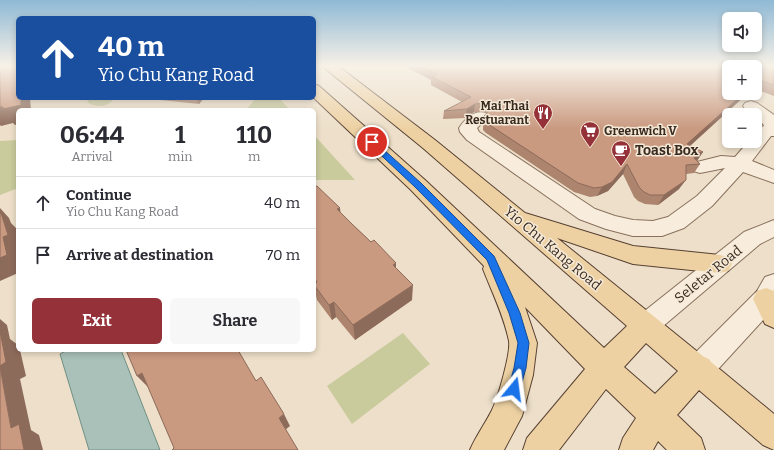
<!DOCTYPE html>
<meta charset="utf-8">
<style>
body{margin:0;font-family:Bitter,serif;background:#f7f7f7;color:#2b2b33;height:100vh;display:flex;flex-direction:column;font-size:15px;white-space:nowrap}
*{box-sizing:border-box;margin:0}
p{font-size:13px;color:#7c7c81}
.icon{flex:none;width:22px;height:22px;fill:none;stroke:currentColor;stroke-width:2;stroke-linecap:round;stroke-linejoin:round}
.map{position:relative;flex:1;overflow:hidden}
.drawer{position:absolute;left:16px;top:108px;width:300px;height:244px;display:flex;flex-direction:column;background:#fff;border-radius:6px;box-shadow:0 2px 6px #0003}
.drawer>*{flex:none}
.hud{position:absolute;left:16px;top:16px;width:300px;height:84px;border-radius:6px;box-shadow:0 2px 6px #0003;background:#1a4fa0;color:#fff;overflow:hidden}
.tools{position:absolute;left:722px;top:12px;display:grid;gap:8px}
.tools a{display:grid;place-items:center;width:40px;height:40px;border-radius:6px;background:#fff;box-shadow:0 2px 6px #0003;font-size:20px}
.pin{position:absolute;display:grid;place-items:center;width:34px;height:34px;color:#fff;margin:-17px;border:2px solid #fff;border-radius:50%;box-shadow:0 1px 4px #0007}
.me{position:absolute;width:44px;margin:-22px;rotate:16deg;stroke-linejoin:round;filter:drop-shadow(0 0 3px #0008)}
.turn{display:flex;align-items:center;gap:14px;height:84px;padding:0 16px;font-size:18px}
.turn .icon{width:52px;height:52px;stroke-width:2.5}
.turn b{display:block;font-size:28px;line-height:34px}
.eta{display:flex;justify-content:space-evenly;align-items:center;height:68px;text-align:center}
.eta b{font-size:24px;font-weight:700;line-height:28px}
.cta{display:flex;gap:8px;margin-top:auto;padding:8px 16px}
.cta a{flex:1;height:46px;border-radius:6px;background:#953139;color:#fff;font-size:16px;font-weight:700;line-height:46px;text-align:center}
.cta a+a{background:#f7f7f7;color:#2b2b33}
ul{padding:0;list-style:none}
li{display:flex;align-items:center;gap:12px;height:52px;padding:0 16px;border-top:1px solid #e1e1e2}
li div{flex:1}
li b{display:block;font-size:15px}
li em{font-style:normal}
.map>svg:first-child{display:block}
.green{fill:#c9cb9d}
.water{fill:#a9c1b8;stroke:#709085}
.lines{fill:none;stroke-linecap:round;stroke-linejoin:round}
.minor-casing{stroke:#89715e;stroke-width:2}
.major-casing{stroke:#574032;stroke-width:2}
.minor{fill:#f8eddc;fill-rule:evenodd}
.major{fill:#edd1a3;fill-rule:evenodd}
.wall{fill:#ad846e}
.shaded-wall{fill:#8d6b5a}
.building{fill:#c99980;stroke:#8d6b5a}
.route{fill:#1a73e8;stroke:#114b97}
.labels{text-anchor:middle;stroke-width:3;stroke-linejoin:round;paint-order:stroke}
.far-poi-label{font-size:12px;font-weight:bold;fill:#3a2b21;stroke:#f5ead8;text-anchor:end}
.poi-label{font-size:14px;font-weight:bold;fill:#3a2b21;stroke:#f5ead8;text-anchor:start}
.street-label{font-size:14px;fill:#3a2b21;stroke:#f5ead8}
</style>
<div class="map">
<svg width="774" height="450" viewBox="0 0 774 450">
<rect width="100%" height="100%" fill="#eddfc9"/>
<path class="green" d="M90,98H112V101C106,108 94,107 87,102Z
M256,98H279L290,110H246Z
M314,135L355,180H314Z
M18,140V188L0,195V141Z
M403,333L430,364L352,424L327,386Z"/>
<path class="water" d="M67,350H121L160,450H89L60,354Z"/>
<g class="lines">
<defs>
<path id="minor" d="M751,101L757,103L774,115V136H771L752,161L774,170V183L743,172L712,206L684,228L662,236H633L606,229L579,219L467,140L460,132L459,128C466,118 474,110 486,113L488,117L477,128L479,132L595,209L615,216L633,220L653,221L668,217L697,196L725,168L700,173L693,171L690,167L693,163L721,156L735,157L749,141H755C755,133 756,129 764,126C760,116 749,115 743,106L745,103Z
M774,220V237L760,244L655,333L646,337L637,333L633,325L637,317L744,232Z
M774,274V308L709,379L699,383L689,379L685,369L689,359L757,291L765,277Z"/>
<path id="major" d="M322,66H338L435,140L525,213L633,246L720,255L728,257L732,264L728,271L720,273L633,264L557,238L704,357L709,359L711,362L774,414V450L763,445L699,390L677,415L701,438L705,450H667L658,441L653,450H619L623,438L636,418L606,389L559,450H523L527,438L585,369L525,307L537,343L533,375L522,416L504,450H470C476,436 485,424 492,410C498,398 511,353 509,341C504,316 492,292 483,269L484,266L411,190L314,98V84L319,86L425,180L604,348L627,326L423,148ZM646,343L678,371L655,394L624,367Z
M766,288L774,291V328L765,324L753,299L757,291Z"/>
</defs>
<use href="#minor" class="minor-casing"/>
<use href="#major" class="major-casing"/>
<use href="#minor" class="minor"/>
<use href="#major" class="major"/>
</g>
<path class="wall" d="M404,66H774V96L755,89V67L729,93H748L690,146L697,160L700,164L694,173L686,174L679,189L658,205L645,204L638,201L634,197L623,174L608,191L597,196L590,197L574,192L486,133L483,130V125L484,116L487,113L486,112H474L465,118L443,119L444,111L462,102L431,85V80Z
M150,98H204L199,104L151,99Z
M314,187L371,242L396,263V268L412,300L355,340L336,317L332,320L317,300L315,291L314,290Z"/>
<path class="shaded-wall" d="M744,93H748L682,153L687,144Z
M21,98H30L31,110H18V124L15,125L13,123L1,126L0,125V107Z
M196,98H204L199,104Z
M475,104L474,112L465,118L467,109Z
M703,152L697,161L692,162L698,153Z
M627,164L623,174L608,191L597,196L602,187Z
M686,180L679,189L658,205L664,195Z
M0,208L9,218L11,223L17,229L18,234V273L0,281V258L3,237L0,218Z
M340,208L342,224L337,209Z
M396,263V278L393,265Z
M413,285L412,300L355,340L353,325Z
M334,302L336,317L332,320L329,305Z
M0,319L7,325L10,339L18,345V350H20L26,376L20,379L31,430L39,435L43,450H24L11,428L0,367Z
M142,373L150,389L137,376Z
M284,414L290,426L285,430L279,418Z"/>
<path class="building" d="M0,66H18V98H21V105L3,109V107H0Z
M421,66H774V85L759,80L755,83V67H729V93H744L687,144L703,152L698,153L694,158L700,164L686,165V180L664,195H650L644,192L639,187L627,164L612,182L602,187L594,188L578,183L488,124L485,121L484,116L491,108L488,103L475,104L467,109L444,111L471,97L432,77L437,74Z
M317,186L340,208L337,209L353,225L371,242L374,240L396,263L393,265L413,285L353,325L334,302L329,305L314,285L317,282L314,278V187Z
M1,213L8,235L3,237L7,255L0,258V214Z
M0,331L6,362L0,366Z
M126,350H238L256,381L261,377L284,414L279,418L298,450H172L174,448L142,373L137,376Z
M0,367L11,428L19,424L24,450H0Z"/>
<linearGradient id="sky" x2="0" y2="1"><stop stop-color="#8fb9d5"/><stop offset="0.51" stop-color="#f7f1e7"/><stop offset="1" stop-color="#f7f1e7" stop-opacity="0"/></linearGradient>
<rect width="774" height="129" fill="url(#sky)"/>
<path class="route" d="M372,140L374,141L421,183L494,256L520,313L529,343L526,368L519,393L514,395L510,393L508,389L514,368L518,343L509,313L487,260L415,187L369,144L368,142Z"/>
<defs>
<symbol id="restaurant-pin" viewBox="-11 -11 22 30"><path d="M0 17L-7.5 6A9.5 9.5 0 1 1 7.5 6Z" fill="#953139" stroke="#f5ead8"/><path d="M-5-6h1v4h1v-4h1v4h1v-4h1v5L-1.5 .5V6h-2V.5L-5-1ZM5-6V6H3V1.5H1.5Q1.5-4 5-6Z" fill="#fff"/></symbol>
<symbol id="supermarket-pin" viewBox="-11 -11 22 30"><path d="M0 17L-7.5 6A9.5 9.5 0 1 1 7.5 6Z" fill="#953139" stroke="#f5ead8"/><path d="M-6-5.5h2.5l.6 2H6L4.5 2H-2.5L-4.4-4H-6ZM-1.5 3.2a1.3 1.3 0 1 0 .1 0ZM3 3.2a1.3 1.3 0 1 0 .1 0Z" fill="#fff"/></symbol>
<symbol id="cafe-pin" viewBox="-11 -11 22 30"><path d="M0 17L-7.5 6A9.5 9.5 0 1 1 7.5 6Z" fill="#953139" stroke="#f5ead8"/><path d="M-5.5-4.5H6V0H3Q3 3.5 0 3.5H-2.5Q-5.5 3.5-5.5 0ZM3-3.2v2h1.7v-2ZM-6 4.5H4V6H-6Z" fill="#fff"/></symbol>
</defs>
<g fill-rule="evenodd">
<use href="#restaurant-pin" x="532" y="102" width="22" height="30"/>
<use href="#supermarket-pin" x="579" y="120" width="22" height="30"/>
<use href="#cafe-pin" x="610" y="139" width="22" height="30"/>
</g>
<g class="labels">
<g class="far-poi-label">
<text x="529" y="110">Mai Thai<tspan x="529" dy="14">Restuarant</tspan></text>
<text x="604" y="135" text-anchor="start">Greenwich V</text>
</g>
<g class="poi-label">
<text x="635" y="155">Toast Box</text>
</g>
<g class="street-label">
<text transform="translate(553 248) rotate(40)" y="5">Yio Chu Kang Road</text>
<text transform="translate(708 274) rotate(-39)" y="5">Seletar Road</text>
</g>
</g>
</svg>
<div class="tools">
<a><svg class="icon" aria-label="sound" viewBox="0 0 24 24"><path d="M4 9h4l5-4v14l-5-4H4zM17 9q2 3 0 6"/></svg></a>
<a>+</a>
<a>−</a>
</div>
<div class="pin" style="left:372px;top:142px;background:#d93025"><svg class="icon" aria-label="arrive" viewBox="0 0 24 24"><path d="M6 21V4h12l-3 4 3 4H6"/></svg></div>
<svg class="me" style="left:514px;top:389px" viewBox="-20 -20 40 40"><path d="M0-17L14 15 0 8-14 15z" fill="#1a73e8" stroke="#fff" stroke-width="4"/></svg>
<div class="hud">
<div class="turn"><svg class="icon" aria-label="ahead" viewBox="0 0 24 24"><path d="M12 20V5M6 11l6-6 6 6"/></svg><div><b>40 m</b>Yio Chu Kang Road</div></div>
</div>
<section class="drawer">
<div class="eta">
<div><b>06:44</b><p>Arrival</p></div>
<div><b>1</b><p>min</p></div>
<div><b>110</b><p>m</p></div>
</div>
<ul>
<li><svg class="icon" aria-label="ahead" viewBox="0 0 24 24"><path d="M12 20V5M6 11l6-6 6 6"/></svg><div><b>Continue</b><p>Yio Chu Kang Road</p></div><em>40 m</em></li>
<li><svg class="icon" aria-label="arrive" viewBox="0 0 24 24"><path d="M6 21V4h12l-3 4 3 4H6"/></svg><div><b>Arrive at destination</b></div><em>70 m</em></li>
</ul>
<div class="cta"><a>Exit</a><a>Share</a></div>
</section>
</div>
